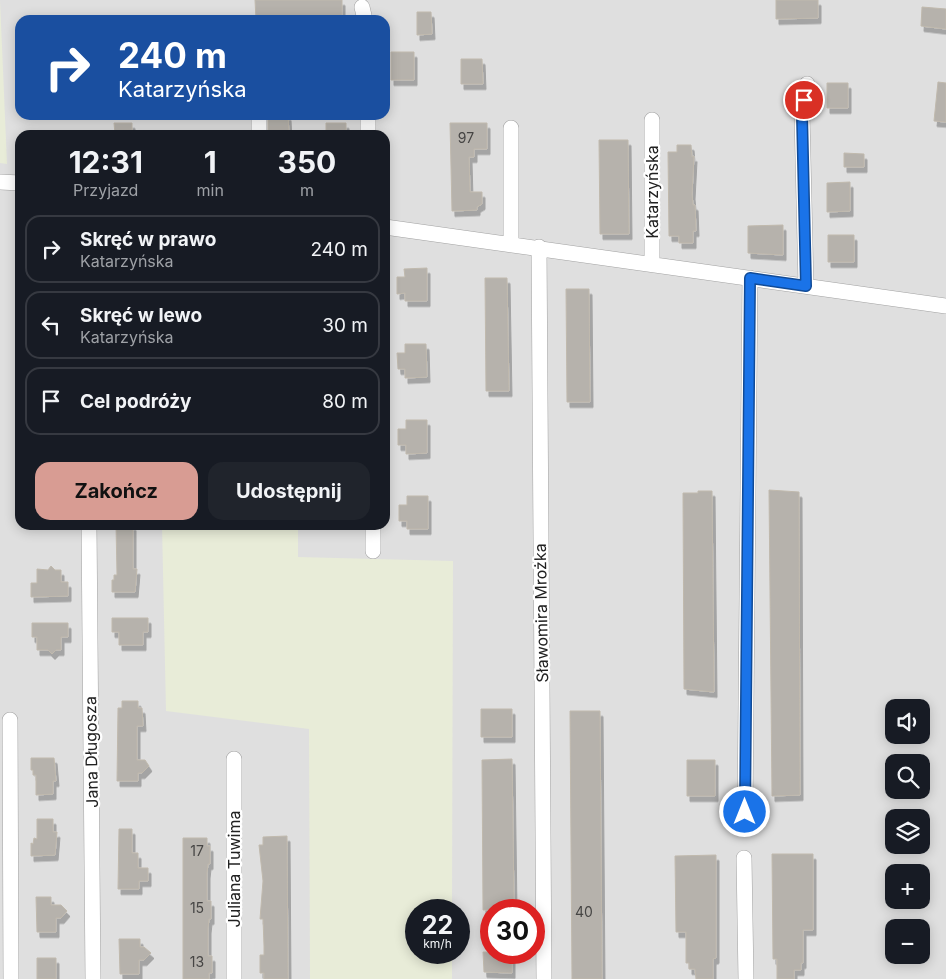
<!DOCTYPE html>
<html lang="pl">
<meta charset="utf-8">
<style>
body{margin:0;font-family:Inter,sans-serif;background:#20242c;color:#f1f3f6;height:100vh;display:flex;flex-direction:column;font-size:19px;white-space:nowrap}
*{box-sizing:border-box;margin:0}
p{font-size:16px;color:#9ea1a6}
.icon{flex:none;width:28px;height:28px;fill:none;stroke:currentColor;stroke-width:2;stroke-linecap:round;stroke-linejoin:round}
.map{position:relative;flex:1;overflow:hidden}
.drawer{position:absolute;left:15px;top:130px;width:375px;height:400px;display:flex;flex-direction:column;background:#171b24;border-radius:15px;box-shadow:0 2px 12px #0003}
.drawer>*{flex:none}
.top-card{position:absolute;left:15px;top:15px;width:375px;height:105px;border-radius:15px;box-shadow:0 2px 12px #0003;background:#1a4fa0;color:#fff;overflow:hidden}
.fabs{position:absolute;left:885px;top:699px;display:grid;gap:10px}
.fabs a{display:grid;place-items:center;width:45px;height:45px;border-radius:10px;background:#171b24;box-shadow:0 2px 12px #0003;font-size:25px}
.speed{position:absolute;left:405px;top:899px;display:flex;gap:10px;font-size:25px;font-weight:700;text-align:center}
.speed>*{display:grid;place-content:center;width:65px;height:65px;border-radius:50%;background:#171b24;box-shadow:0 2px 12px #0003;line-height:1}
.speed small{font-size:12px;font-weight:400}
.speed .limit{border:8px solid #d22;background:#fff;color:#111}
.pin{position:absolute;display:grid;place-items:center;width:42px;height:42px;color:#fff;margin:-21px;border:2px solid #fff;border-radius:50%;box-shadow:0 1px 5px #0007}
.me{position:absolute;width:55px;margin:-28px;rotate:0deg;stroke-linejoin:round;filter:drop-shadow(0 0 4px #0008)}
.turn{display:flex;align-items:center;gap:18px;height:105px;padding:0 20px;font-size:22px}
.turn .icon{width:65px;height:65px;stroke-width:2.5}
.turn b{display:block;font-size:35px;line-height:42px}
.eta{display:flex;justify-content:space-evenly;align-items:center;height:85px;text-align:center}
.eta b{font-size:30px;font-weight:700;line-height:35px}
.action{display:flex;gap:10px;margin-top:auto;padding:10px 20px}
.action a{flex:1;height:58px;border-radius:15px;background:#d89c93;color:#111;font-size:20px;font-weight:700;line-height:58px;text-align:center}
.action a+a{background:#20242c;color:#f1f3f6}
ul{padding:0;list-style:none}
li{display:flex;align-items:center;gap:15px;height:68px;margin:0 10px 8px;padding:0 10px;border:2px solid #363941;border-radius:15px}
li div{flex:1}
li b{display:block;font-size:19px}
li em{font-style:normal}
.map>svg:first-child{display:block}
.residential{fill:#dfdfdf;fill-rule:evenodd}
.farmland{fill:#e8ecd8}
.building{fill:#b6b2ac;stroke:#c0b9ad;filter:url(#shadow)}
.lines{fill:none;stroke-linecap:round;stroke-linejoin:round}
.minor-casing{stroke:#a2a2a2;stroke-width:16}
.minor{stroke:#fff;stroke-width:15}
.route-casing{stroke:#114b97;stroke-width:12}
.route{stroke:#1a73e8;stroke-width:9}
.labels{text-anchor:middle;stroke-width:4.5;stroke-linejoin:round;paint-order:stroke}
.number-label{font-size:14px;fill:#464544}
.street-label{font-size:16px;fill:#212121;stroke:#fff}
</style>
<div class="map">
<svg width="946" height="979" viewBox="0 0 946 979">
<defs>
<filter id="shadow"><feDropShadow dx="3" dy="5.5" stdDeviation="0" flood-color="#0004"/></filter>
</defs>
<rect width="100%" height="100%" fill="#f0efe9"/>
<path class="residential" d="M0,0H946V979H0ZM20,20H385V115H20ZM20,135H385V525H20ZM894,708H921V735H894ZM894,762H921V790H894ZM894,818H921V845H894ZM894,872H921V900H894ZM416,910H459V952H416ZM491,910H534V952H491ZM894,928H921V955H894Z"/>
<path class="farmland" d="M0,0L7,164L0,163Z
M162,525H298V557L453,561L452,910H416V952L452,953V979H310L309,729L166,711Z"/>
<path class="building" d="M255,0H342V20H256Z
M776,0H818V18L776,19Z
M922,7L946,9V29L921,26Z
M417,12H431L432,34L417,35Z
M391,52H414V80H391Z
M461,59H482L483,84H461Z
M938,82L946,83V122L934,121Z
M827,83H848V108H827Z
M268,115H288L289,135H268Z
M114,123H132V134H115Z
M326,123H346V135H326Z
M450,123H487V149H474V157H469L470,192H482V204L477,207V210L452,211Z
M599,140H628L629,234H600Z
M677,145H691L692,157L694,156L692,194L693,205H695L696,231H693V243H679V236H669L668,152H677Z
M844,153L864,154V167H844Z
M850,182V211L827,212V183Z
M783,225V255L748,253V226Z
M828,235H854V262H828Z
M427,268V301H405V293L397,294V277H405L404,269Z
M485,278H507L509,391H486Z
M566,289H589L590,402H567Z
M405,344H426L427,377L405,378V369H398L397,353H405Z
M406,420H427V453L406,454V445H398V429H406Z
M769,490L799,492L800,795L772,796Z
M698,491H712L714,692L684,689L683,493H698Z
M407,496H428V529H407V521H399V505H407Z
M116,525H133V569H137L135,592H112V580H114V575H117Z
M51,566L55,570H61V582H68V596L31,597V583H37V569L48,570Z
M112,618H148V632H143V645H119V632H112Z
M32,623H68V637H61V650H56L52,654L48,650H37V637H32Z
M122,701H138V708H142L143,726H137V760H145L149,766L142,773H138V781H117L118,708H122Z
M481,709H512V737H481Z
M570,711H600L602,979H572Z
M31,758H54L56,781H53V794L36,795V775H33V770H31Z
M512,759L514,906H511L512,910H483L482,760Z
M687,760H715V796H687Z
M37,819H53V832H57L55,855L31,856V843L33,844L34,838L37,839Z
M119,829H132V853H138V868H148V881H139V889H118Z
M287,836L288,979H264V973H260V955H264V946L263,919H260L263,881L259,845H263V837Z
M183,838H207V846H210V864H208L207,873V901H211V919H209L208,928V956H212V973H209V979H183Z
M772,854H813V930H803V963H801V970H794V979H777V959H773Z
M716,855V958L713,959V979H696L695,969H689V963H686V932H676L675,856Z
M36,897H51V905H61L67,911L61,918H56V932H37Z
M119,939H140V947H144L151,953L144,960H139V974H120Z
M483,952H512V973L484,972Z
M37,958H56V979H37Z"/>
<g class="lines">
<defs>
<path id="minor" d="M362,7L365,20
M259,115V135
M368,115V135
M652,120V264
M0,182L20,183
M385,227L946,306
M511,243V128
M539,247L544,979
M806,286L802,115L807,84
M89,525L93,979
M373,525V551
M10,720L11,979
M234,759V979
M745,812L750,278
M744,858L746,979"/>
</defs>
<use href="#minor" class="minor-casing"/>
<use href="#minor" class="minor"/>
</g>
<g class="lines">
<defs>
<path id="route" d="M745,812L750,278L806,286L802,115L804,100"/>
</defs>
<use href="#route" class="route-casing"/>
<use href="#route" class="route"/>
</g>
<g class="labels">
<g class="number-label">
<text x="466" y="143">97</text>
<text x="197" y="856">17</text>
<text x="197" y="913">15</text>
<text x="584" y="917">40</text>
<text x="197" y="967">13</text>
</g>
<g class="street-label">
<text transform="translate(652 192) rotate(-90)" y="6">Katarzyńska</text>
<text transform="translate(541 613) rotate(-91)" y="6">Sławomira Mrożka</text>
<text transform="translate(91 752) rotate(-91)" y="6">Jana Długosza</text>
<text transform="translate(234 869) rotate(-90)" y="6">Juliana Tuwima</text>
</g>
</g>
</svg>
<div class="fabs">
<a><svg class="icon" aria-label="sound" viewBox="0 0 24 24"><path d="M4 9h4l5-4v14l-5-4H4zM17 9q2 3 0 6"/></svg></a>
<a><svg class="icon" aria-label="search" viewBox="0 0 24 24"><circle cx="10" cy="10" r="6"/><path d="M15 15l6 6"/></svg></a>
<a><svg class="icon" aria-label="layers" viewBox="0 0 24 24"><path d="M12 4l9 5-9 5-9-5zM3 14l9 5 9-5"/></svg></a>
<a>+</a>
<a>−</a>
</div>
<div class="speed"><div>22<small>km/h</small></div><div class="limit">30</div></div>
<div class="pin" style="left:804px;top:100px;background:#d93025"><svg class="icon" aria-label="arrive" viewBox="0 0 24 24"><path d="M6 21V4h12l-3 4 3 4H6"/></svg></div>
<svg class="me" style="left:745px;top:812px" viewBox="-20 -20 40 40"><circle r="17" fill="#1a73e8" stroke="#fff" stroke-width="3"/><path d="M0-11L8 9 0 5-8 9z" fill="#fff"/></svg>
<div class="top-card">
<div class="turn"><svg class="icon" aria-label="right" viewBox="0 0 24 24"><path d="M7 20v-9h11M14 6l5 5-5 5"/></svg><div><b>240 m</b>Katarzyńska</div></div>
</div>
<section class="drawer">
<div class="eta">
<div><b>12:31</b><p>Przyjazd</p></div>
<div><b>1</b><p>min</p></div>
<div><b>350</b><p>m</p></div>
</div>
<ul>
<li><svg class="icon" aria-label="right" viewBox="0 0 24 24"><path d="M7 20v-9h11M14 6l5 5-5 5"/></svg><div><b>Skręć w prawo</b><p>Katarzyńska</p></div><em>240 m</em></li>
<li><svg class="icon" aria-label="left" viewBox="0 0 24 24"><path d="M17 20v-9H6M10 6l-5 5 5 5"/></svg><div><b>Skręć w lewo</b><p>Katarzyńska</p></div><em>30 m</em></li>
<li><svg class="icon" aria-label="arrive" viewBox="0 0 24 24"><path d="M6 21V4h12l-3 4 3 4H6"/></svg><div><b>Cel podróży</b></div><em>80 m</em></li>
</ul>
<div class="action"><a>Zakończ</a><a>Udostępnij</a></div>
</section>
</div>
